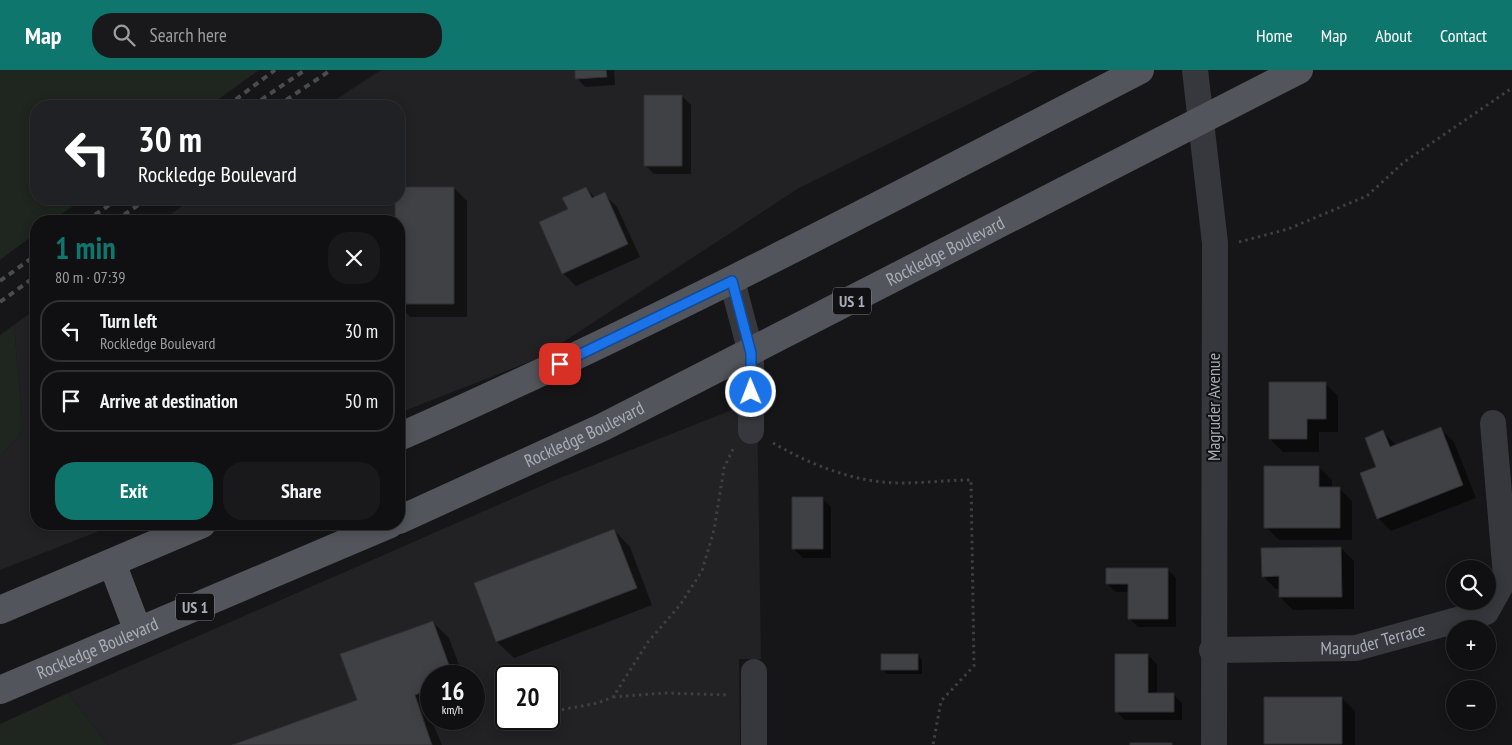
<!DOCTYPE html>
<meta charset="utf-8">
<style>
body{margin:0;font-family:"PT Sans Narrow",sans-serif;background:#19191b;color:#f1f3f6;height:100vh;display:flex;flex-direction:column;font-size:19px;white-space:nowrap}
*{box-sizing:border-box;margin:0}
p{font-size:16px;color:#9c9d9f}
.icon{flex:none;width:28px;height:28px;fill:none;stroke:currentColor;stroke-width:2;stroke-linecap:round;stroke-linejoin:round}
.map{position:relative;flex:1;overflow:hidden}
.details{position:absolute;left:30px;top:145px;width:375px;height:315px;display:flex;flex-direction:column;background:#101012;border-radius:20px;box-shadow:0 2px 12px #0003,0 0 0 1px #303032}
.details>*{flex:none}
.hud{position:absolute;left:30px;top:30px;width:375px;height:105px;border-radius:20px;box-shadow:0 2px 12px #0003,0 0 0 1px #303032;background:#202124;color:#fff;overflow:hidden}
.fabs{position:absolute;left:1446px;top:490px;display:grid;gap:10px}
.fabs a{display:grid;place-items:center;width:50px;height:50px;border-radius:50%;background:#101012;box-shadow:0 2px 12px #0003,0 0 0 1px #303032;font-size:25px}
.speed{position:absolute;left:420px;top:595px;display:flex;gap:10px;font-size:25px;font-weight:700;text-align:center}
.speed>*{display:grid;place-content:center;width:65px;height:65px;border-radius:50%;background:#101012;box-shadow:0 2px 12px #0003,0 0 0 1px #303032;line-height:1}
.speed small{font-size:12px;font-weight:400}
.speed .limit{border:2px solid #111;border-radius:8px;background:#fff;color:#111}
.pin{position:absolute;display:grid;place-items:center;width:42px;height:42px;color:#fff;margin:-21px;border-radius:10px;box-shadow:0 2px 8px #0006}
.me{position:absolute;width:55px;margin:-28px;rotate:359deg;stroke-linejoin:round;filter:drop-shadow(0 0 4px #0008)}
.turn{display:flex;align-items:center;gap:18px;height:105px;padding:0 25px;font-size:22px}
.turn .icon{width:65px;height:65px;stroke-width:2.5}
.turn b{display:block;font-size:35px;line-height:42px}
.round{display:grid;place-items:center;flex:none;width:52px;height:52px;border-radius:20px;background:#19191b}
.headline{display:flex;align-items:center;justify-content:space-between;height:85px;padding:0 25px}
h1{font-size:30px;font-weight:800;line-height:38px;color:#0f766e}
.action{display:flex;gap:10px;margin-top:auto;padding:10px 25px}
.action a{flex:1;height:58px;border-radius:20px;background:#0f766e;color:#fff;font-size:20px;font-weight:800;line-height:58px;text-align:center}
.action a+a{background:#19191b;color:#f1f3f6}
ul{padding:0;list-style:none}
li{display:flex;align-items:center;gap:15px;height:62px;margin:0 10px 8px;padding:0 15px;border:2px solid #303032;border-radius:20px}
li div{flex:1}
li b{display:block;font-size:19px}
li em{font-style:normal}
header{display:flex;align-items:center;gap:30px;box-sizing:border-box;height:70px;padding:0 25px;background:#0f766e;color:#fff}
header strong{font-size:24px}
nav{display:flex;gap:28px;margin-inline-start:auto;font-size:18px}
.search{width:350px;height:45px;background:#19191b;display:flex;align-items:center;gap:12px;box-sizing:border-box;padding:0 18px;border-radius:20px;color:#9c9d9f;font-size:19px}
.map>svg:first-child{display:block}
.built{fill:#222225;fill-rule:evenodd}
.green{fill:#1e261f}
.shadow{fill:#0007}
.building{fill:#404145;stroke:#303034}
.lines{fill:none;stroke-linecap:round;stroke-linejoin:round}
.path{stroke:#3d3f44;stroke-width:3;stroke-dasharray:2.5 4;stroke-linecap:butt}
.minor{stroke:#37383d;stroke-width:26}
.major{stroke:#53555c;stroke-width:28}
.rail{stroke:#4a4c52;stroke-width:4;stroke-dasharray:6 5;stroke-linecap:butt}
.route-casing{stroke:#114b97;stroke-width:12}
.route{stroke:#1a73e8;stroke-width:9}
.labels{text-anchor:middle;stroke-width:4;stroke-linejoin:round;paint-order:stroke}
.shield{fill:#111113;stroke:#7b7e86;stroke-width:1}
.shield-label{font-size:16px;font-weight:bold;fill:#a8adb8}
.street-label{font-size:18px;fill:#a8adb8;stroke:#111113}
</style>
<header>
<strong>Map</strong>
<div class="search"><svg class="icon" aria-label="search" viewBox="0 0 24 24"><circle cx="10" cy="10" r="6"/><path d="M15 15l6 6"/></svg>Search here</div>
<nav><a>Home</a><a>Map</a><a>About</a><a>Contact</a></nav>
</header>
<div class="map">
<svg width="1512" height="675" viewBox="0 0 1512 675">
<rect width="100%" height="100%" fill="#161618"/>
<path class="built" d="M381,0H1038L799,118L539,288L399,343V151H161L192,129H399V36H326Z
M36,239V454H117L0,500V387L23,360L14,255Z
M757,330L761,589H739L740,675H108L68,623L555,410ZM431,606H474V649H431ZM506,606H549V649H506Z"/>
<path class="green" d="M0,0H259L209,36H36V129H83L52,151H36V163L0,190Z
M14,255L23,360L0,387V265Z
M68,623L108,675H0V654Z"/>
<path class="shadow" d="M576,0H614L615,15L585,17L577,8Z
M682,26L691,35V104H654L645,95Z
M399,118H454L467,131V247H410L399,236V151H397Z
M586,118L595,128L604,124L617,137L640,187L576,216L563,203L541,153L570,140Z
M1325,313L1338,326V362H1319V382H1283L1270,369Z
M1441,359L1454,372L1476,428L1391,461L1378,448L1377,398L1383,362L1396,375Z
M1319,397L1332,410V418H1339L1352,431V470H1279L1266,457Z
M822,428L831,437V488H803L794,479Z
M614,460L630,477L652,535L514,588L497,572L475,513Z
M1341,478L1354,491V539L1293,540L1280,527V519H1276L1263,506Z
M1167,499L1176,508V557H1138L1129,548V522H1116L1107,514Z
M433,552L449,568L463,606H431V649L442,675H235L358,630Z
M918,585L922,590V604H887L883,600Z
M1148,585L1157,594V624H1173L1182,633V650H1125L1116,641Z
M1342,628L1355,641V675L1265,674Z"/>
<path class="building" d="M575,0H606L607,7L575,9Z
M644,25H682V96H644Z
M399,117H454V234H399V151H395V129H399Z
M586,117L592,128L605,122L628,174L562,204L539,152L568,139L562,128Z
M1269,312H1326V349H1307V369H1269Z
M1441,357L1463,415L1377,449L1360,403L1376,397L1365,368L1383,360L1390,377Z
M1264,396H1319V417H1340V458H1264Z
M792,427H823V479H792Z
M614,459L637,518L496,572L474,513Z
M1341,477L1342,527H1279V506L1262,507L1261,478Z
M1106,498H1168V549H1128V514H1106Z
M433,551L453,606H431V619L415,625L432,675H232L357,630L340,584Z
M881,584H918V600H881Z
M1115,584H1148V623H1174V642H1115Z
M1264,627H1342V674H1264Z
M1130,673H1172V675H1130Z"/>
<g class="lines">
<path class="path" d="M1239,172L1288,159L1367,126L1404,92L1512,18
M773,373C806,392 844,408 882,412C911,415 943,410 971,410L974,596L941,631L933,675
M613,627L664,623L729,625
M549,642L598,633L613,627L648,572L680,535L702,501L714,460L724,398L733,379
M508,656L527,649"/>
<g class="minor">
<path d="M1195,0L1215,173L1214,675"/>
<path d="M732,211L751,283V361"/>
<path id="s1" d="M1212,580L1356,578L1486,542L1506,506L1493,353"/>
<path d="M754,602V675"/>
</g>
<g class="major">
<path d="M399,367C651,256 895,127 1140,0"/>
<path id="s2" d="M399,450L603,357L1299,0"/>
<path d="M112,493L138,561"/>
<path d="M0,540L202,454"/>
<path id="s3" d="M0,620L390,454"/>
</g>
<path class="rail" d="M227,36L275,0
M252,36L305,0
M277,36L331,0
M86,151L118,129
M115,151L147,129
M0,211L36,185
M0,232L36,206"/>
</g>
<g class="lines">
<defs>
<path id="route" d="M560,294L732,211L751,283V322"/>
</defs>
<use href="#route" class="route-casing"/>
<use href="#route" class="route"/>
</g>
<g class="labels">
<g class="shield">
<rect x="833" y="217.5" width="38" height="27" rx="4"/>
<rect x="176" y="523.5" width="38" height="27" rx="4"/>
</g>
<g class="shield-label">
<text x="852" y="237">US 1</text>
<text x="195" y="543">US 1</text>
</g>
<g class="street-label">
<text dy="6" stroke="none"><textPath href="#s2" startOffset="609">Rockledge Boulevard</textPath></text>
<text transform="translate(1214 337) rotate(-90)" y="6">Magruder Avenue</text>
<text dy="6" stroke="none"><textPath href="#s2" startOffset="204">Rockledge Boulevard</textPath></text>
<text dy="6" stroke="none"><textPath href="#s1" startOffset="162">Magruder Terrace</textPath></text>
<text dy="6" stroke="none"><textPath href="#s3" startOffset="106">Rockledge Boulevard</textPath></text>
</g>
</g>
</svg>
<div class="fabs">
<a><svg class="icon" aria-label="search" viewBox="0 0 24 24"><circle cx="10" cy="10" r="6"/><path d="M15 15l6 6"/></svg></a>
<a>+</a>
<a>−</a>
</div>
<div class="speed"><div>16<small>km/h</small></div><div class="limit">20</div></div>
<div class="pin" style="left:560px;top:294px;background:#d93025"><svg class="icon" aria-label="arrive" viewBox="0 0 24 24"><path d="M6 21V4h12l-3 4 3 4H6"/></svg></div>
<svg class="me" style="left:751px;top:322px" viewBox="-20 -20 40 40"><circle r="17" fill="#1a73e8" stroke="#fff" stroke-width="3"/><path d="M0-11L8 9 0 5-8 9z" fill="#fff"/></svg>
<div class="hud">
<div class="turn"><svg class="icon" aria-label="left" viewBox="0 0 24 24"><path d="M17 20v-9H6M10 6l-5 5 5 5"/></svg><div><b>30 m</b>Rockledge Boulevard</div></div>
</div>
<section class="details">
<div class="headline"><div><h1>1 min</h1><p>80 m · 07:39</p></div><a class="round"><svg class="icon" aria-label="close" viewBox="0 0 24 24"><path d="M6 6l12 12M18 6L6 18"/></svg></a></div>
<ul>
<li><svg class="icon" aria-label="left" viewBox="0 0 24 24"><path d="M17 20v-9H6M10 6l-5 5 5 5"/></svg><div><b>Turn left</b><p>Rockledge Boulevard</p></div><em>30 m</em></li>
<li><svg class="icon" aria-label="arrive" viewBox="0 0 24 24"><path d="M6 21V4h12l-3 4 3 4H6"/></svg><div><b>Arrive at destination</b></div><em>50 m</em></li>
</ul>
<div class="action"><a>Exit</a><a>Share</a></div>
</section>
</div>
